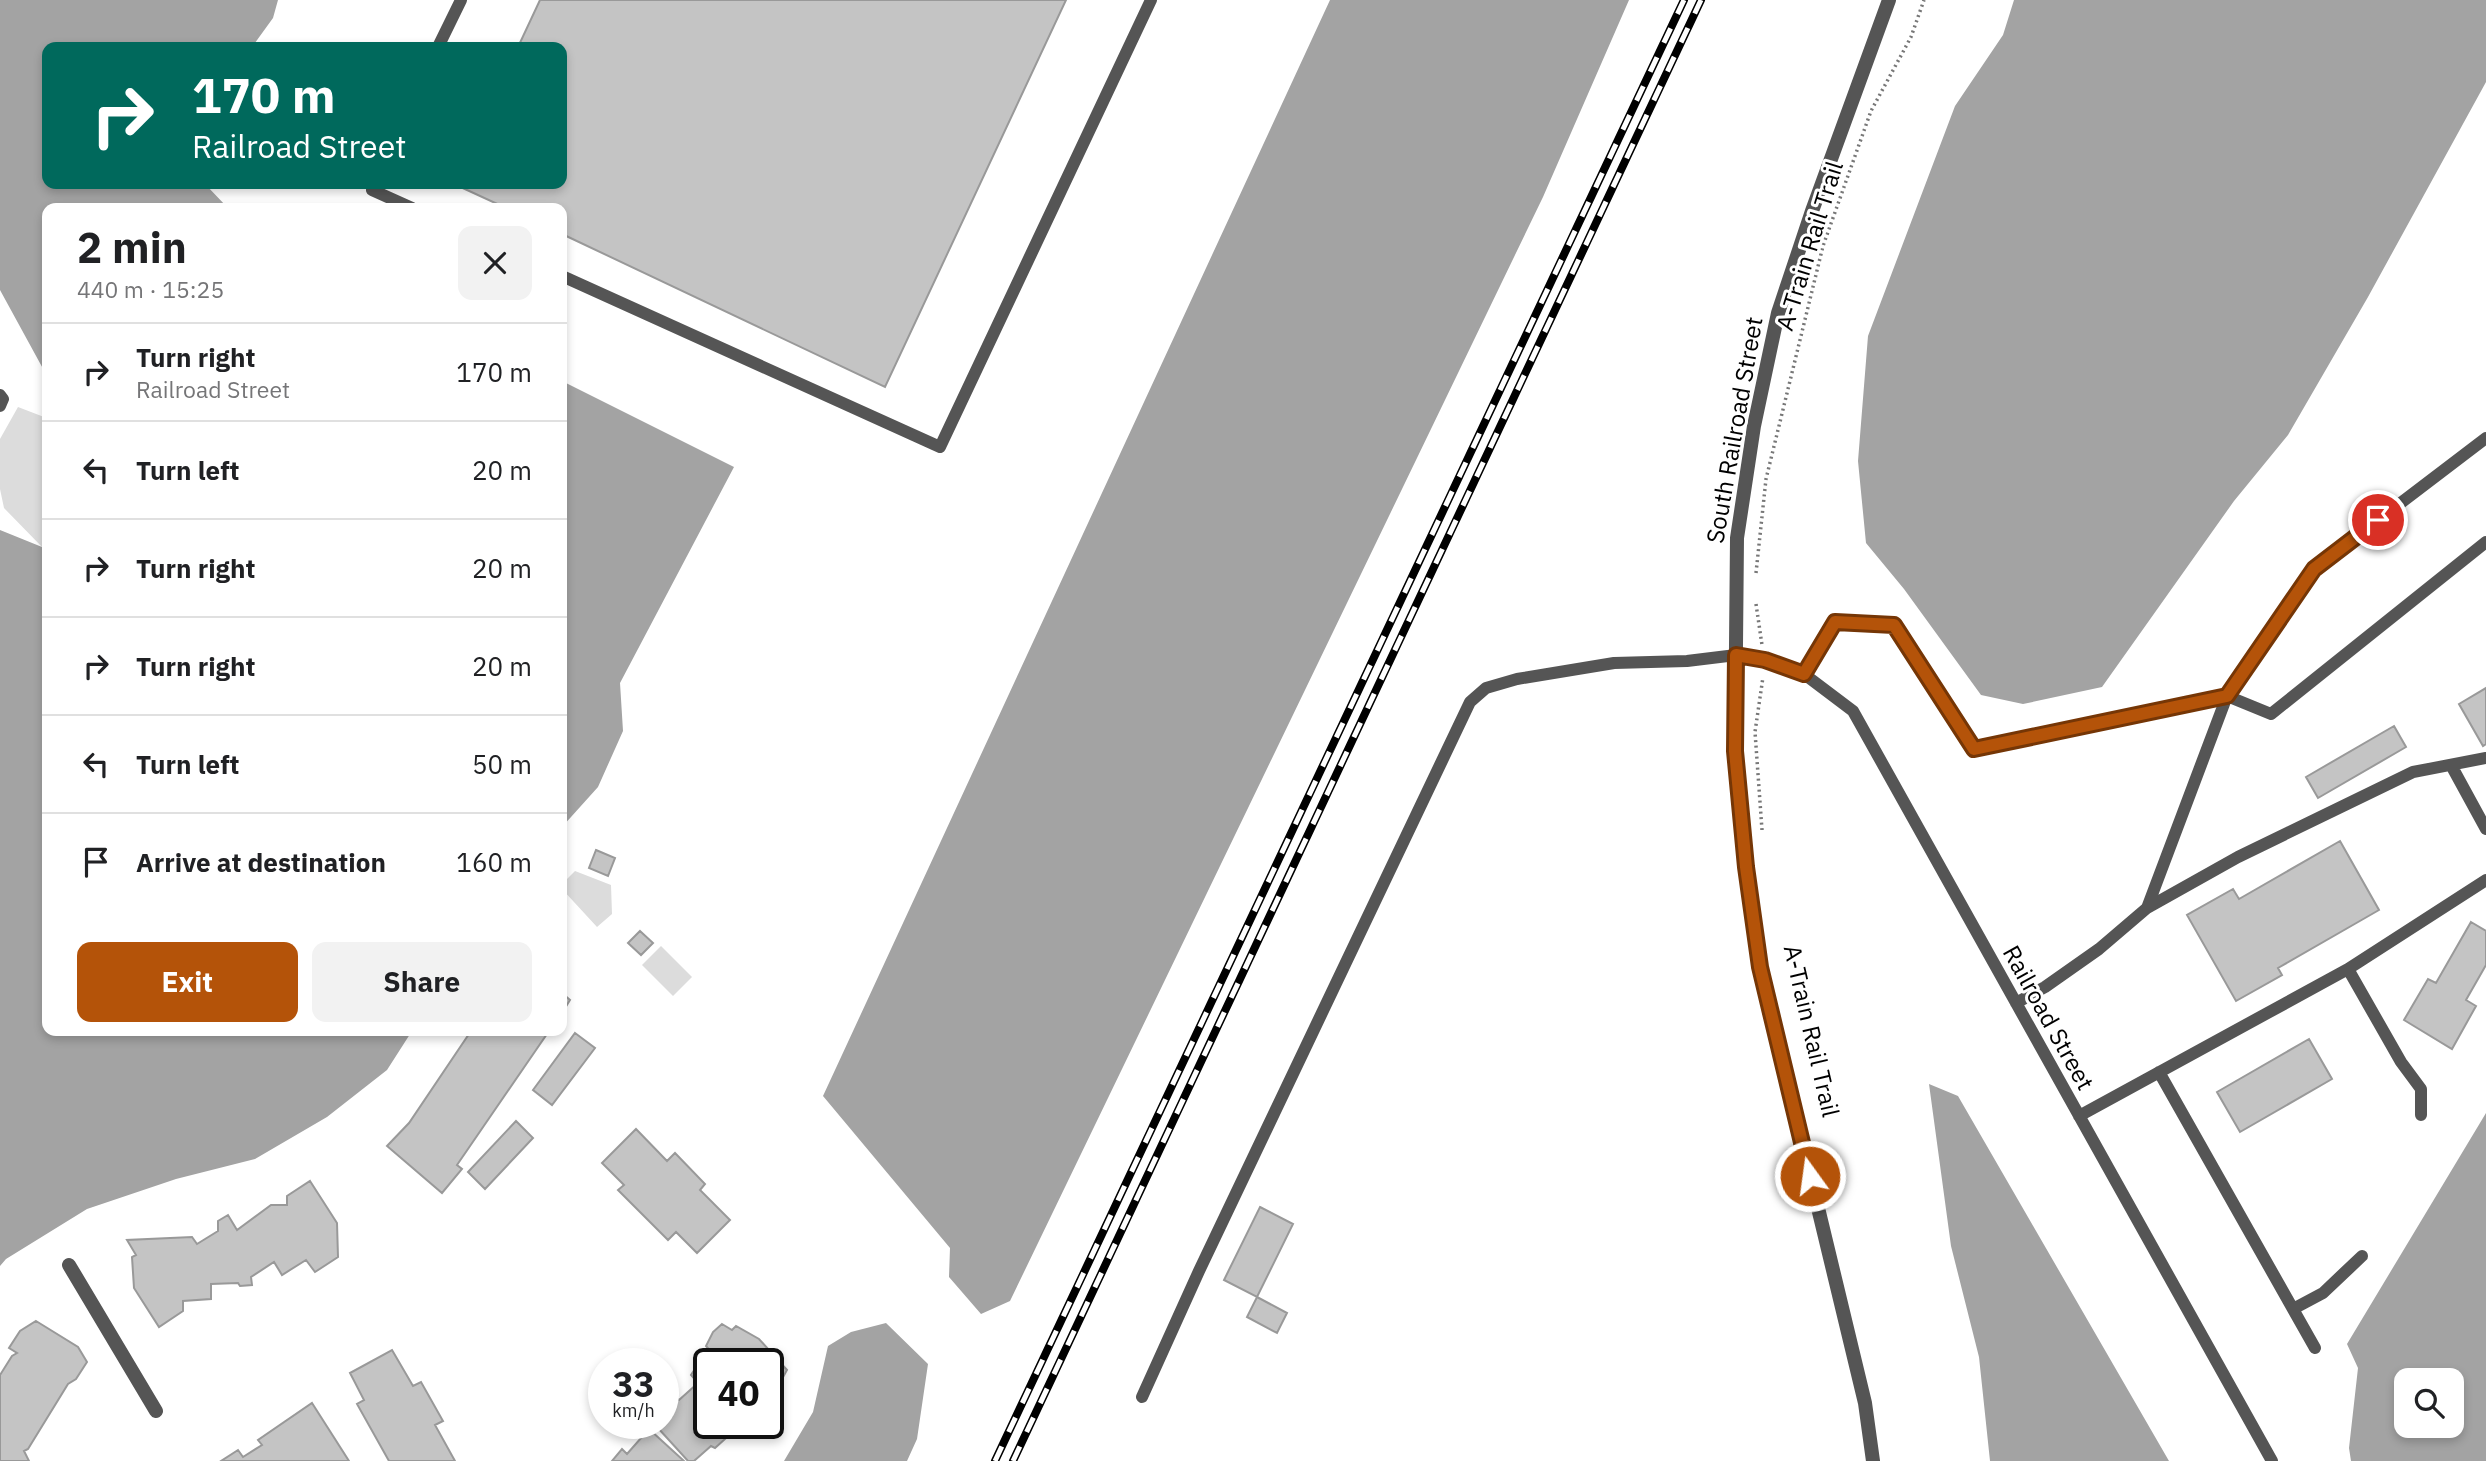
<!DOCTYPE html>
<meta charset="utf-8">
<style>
body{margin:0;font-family:"IBM Plex Sans",sans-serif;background:#f2f2f2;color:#202124;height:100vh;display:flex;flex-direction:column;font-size:26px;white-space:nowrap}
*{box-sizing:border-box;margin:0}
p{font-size:23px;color:#757577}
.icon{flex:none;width:38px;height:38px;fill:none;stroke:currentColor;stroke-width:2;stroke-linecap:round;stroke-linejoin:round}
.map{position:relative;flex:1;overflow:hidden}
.sheet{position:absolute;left:42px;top:203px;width:525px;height:833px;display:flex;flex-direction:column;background:#fff;border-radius:14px;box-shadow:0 4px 10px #0003}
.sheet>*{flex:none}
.banner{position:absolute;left:42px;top:42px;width:525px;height:147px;border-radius:14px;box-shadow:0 4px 10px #0003;background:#00695c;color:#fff;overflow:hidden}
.tools{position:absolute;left:2394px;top:1368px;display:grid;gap:14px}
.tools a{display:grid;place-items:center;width:70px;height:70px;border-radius:14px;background:#fff;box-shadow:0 4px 10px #0003;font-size:35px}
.speed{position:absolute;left:588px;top:1348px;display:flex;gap:14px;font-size:35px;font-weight:700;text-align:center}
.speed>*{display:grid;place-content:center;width:91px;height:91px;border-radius:50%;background:#fff;box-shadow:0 4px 10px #0003;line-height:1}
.speed small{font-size:18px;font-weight:400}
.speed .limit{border:4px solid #111;border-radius:10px;background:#fff;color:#111}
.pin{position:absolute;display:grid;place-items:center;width:60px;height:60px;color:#fff;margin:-30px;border:4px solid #fff;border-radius:50%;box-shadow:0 2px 7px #0007}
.me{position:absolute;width:77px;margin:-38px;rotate:346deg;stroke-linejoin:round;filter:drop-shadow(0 0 5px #0008)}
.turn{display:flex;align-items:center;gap:24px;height:147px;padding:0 35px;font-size:32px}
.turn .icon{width:91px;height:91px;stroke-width:2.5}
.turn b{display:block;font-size:49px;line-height:60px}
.round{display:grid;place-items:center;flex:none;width:74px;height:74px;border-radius:14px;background:#f2f2f2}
.summary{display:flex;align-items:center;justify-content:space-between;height:119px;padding:0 35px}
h1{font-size:42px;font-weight:700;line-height:52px}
.cta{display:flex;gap:14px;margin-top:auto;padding:14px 35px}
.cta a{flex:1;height:80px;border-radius:14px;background:#b45309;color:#fff;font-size:28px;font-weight:700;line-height:80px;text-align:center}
.cta a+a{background:#f2f2f2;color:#202124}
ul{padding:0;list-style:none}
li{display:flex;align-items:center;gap:21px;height:98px;padding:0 35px;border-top:2px solid #e0e0e0}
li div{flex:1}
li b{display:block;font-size:26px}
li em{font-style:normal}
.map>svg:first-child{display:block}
.green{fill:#dcdcdc}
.water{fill:#a3a3a3;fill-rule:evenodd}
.building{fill:#c4c4c4;stroke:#999;stroke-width:2}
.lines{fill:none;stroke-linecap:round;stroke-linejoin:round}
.path{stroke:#777;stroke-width:3.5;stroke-dasharray:2 3.5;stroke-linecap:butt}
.service{stroke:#555;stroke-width:12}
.minor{stroke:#555;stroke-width:14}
.tertiary{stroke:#555;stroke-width:14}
.rail-casing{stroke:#000;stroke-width:8}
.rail{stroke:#fff;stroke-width:5;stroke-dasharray:16;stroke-linecap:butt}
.route-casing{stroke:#753606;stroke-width:18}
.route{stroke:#b45309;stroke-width:12}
.labels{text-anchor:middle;stroke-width:6;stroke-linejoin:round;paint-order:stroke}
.street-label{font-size:24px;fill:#000;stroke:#fff}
</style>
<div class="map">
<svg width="2486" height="1461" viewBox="0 0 2486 1461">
<rect width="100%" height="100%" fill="#fff"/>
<path class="green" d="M18,407L44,417L47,433V540L42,547L4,508L0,489V439Z
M575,871L611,885L612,914L597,927L562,889V884Z
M661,946L692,977L673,996L642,965Z"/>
<path class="water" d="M0,0H278L273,18L252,47H47V184H205L228,208H47V376L0,290Z
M1330,0H1629L1543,197L1010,1301L981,1314L949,1277L950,1248L823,1096Z
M2014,0H2486V82L2368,297L2288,435L2234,501L2102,687L2023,704L1981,695L1904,589L1866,543L1858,461L1868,336L1955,106L2003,35Z
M562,381L734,467L620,683L623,731L598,787L562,827Z
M0,530L42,547L47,552V1031H412L387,1070L327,1117L255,1159L176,1179L87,1209L6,1259L0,1266Z
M1929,1084L1958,1096L2169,1461H1990L1979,1357L1951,1246Z
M2486,1113V1461H2351L2349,1448L2358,1368L2347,1344ZM2406,1381H2452V1426H2406Z
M886,1323L928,1364L917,1439L907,1461H784L813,1412L828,1346L851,1332Z"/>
<path class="building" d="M540,0H1066L885,387L562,234V208H506L454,184H562V47H518Z
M2486,688V744L2483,746L2459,704Z
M2394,726L2406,747L2318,798L2306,777Z
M2340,841L2379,910L2278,968L2282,975L2236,1001L2187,915L2233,889L2239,899Z
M596,850L615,858L608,876L589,868Z
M2471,922L2486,931V965L2466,1000L2476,1006L2452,1049L2404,1020L2428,979L2436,983Z
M640,931L653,943L641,955L628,943Z
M562,993L570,1000L562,1013Z
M471,1031H549L457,1165L462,1169L442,1193L387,1146L409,1123Z
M575,1033L595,1048L552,1105L533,1090Z
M2309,1039L2332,1079L2240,1132L2217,1092Z
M516,1121L533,1138L485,1189L468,1172Z
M636,1129L667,1161L675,1153L705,1184L700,1190L730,1220L697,1253L676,1232L668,1240L618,1190L624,1185L602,1163Z
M310,1181L337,1223L338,1257L315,1272L306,1260L282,1275L274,1262L251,1277L252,1285L240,1286L238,1283L211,1284V1299L183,1301V1311L159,1327L134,1288L132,1257L136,1255L127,1240L192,1237L197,1244L218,1231V1221L228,1215L237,1230L271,1205H287V1196Z
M1260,1207L1293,1224L1257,1297L1224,1280Z
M1257,1297L1287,1313L1277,1333L1247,1317Z
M36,1321L78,1347L87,1362L76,1379L68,1384L28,1449L24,1451L29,1461H0V1375L12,1356L17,1353L9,1348L20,1331Z
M722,1324L732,1330L736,1326L759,1339L787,1370L777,1388L768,1395V1363H709V1423H728L718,1432L725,1439L715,1448L711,1446L694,1461H688L658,1428L672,1416L663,1405L673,1397L679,1400L698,1383L691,1375L705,1354L720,1362L706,1346L713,1332Z
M392,1350L413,1386L421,1382L443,1421L435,1425L455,1461H389L357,1404L364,1400L350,1373Z
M312,1403L349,1461H221L238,1450L243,1457L262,1445L258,1440Z
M649,1429L684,1461H612L622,1449L627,1454Z"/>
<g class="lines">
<path class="path" d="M1756,573L1766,479L1823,246L1871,111L1911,37L1924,0
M1756,604L1762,645
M1762,830L1755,732L1763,677"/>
<path class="service" d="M438,47L461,0
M375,184L372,190L412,208
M562,276L940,447L1151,0
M0,395L3,399L0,406
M1804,674L1835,623L1894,625L1974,749L2227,696L2314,569L2486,438
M2451,765L2486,829
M2147,908L2227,696L2271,714L2486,542
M2348,969L2401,1062L2421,1089V1115
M2016,1003L2045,987L2099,949L2147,908L2238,857L2413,772L2486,758
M2159,1072L2315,1348
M2079,1116L2348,969L2486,880
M2293,1309L2323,1293L2362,1256
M1142,1397L1199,1271L1470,702L1486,688L1517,679L1614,663L1687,661L1736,655L1765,660L1804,674L1853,711L2272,1461"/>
<path class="minor" d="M69,1265L156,1411"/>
<path class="tertiary" d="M1873,1461L1865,1403L1760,967L1746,867L1735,751L1737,538L1754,426L1778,313L1812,211L1889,0"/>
<defs>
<path id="rail" d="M995,1461L1684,0
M1013,1461L1701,0"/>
</defs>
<use href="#rail" class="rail-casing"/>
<use href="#rail" class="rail"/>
</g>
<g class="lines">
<defs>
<path id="route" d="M1810,1176L1760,967L1746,867L1735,751L1736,655L1765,660L1804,674L1835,622L1894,625L1974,749L2227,696L2314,569L2378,520"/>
</defs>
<use href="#route" class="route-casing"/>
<use href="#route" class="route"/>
</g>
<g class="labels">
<g class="street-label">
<text transform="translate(1810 246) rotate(-73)" y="8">A-Train Rail Trail</text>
<text transform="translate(1735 430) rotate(-80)" y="8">South Railroad Street</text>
<text transform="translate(2048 1018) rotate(61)" y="8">Railroad Street</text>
<text transform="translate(1811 1031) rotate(77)" y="8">A-Train Rail Trail</text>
</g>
</g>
</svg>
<div class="tools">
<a><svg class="icon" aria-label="search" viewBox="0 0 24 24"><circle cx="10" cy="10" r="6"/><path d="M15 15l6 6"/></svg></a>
</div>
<div class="speed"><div>33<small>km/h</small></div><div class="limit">40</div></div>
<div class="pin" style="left:2378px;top:520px;background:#d93025"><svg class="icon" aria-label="arrive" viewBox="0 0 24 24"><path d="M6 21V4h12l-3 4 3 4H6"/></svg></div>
<svg class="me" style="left:1810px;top:1176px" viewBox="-20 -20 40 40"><circle r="17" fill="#b45309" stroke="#fff" stroke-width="3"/><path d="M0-11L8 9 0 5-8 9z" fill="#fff"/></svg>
<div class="banner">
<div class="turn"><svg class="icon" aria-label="right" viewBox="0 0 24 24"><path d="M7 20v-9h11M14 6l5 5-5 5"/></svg><div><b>170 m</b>Railroad Street</div></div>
</div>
<section class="sheet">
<div class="summary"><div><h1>2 min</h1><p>440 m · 15:25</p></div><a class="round"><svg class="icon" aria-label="close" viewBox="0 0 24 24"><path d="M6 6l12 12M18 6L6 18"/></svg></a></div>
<ul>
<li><svg class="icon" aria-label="right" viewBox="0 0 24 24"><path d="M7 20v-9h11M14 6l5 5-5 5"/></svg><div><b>Turn right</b><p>Railroad Street</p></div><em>170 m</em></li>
<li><svg class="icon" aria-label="left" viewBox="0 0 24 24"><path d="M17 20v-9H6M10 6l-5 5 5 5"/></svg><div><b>Turn left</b></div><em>20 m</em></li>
<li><svg class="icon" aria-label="right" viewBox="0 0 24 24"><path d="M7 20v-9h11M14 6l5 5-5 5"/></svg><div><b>Turn right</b></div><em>20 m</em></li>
<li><svg class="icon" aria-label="right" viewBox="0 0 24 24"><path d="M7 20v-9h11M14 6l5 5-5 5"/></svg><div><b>Turn right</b></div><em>20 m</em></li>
<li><svg class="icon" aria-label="left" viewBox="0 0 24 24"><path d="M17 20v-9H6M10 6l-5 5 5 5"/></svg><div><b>Turn left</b></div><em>50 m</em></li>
<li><svg class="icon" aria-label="arrive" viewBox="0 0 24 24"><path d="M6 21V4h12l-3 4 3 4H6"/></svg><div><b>Arrive at destination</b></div><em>160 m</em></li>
</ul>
<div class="cta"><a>Exit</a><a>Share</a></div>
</section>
</div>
